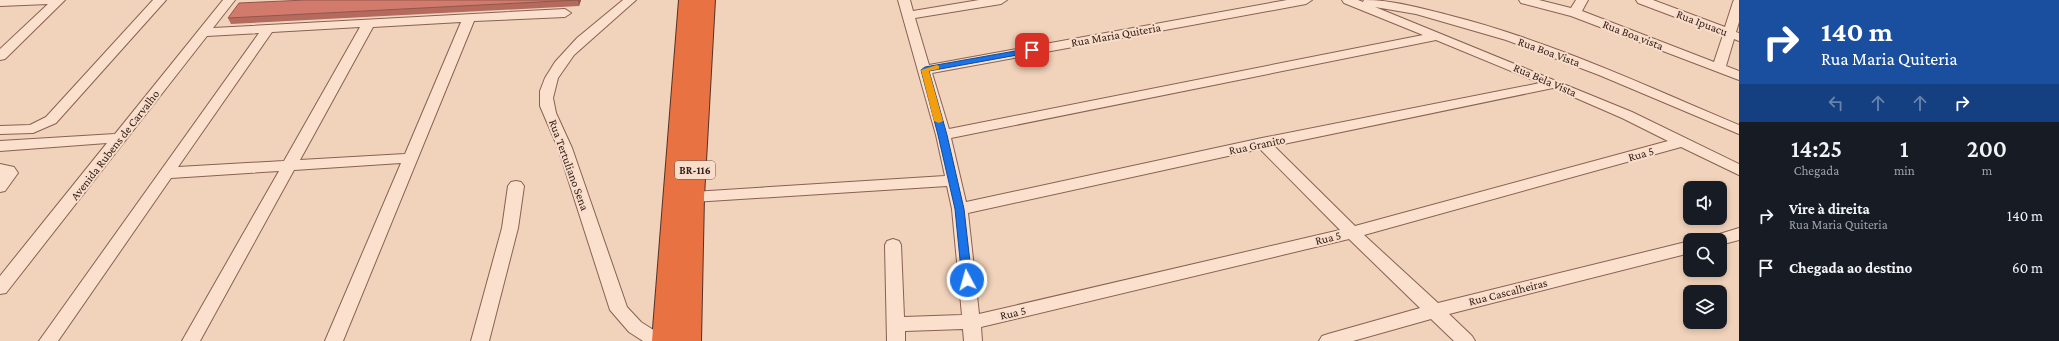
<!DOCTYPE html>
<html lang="pt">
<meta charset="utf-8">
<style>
body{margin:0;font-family:"Crimson Pro",serif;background:#20242c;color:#f1f3f6;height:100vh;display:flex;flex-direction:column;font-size:15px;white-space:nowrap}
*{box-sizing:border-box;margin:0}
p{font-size:13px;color:#9ea1a6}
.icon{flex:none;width:22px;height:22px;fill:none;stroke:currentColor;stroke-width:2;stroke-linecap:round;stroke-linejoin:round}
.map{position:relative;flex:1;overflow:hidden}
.drawer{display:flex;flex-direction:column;background:#171b24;width:320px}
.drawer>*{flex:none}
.hud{background:#1a4fa0;color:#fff;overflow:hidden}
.tools{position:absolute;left:1683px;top:181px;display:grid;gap:8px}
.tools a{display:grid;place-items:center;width:44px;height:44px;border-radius:8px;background:#171b24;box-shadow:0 2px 6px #0003;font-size:20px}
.pin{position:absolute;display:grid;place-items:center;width:34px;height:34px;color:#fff;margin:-17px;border-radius:8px;box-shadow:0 2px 6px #0006}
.me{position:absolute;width:44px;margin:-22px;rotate:354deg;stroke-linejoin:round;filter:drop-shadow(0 0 3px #0008)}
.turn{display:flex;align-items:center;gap:14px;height:84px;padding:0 16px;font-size:18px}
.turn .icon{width:52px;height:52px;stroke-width:2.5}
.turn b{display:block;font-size:28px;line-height:34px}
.lanes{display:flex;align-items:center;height:38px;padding:0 16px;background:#0003;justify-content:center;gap:20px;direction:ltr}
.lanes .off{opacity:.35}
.eta{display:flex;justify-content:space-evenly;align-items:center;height:68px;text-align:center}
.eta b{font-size:24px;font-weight:600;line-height:28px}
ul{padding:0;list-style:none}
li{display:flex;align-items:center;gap:12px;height:52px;padding:0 16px}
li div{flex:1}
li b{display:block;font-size:15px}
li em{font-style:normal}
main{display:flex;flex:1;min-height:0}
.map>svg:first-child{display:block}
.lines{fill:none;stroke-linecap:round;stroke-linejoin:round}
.street-casing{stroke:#886153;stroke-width:2}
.highway-casing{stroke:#553128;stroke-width:2}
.street{fill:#fbe1cd;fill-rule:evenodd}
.highway{fill:#e97242;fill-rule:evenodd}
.wall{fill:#b56a5e}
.shaded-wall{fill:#93564c}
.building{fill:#d27b6d;stroke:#93564c}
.route{fill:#1a73e8;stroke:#114b97}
.slow{fill:#f59e0b}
.labels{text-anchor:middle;stroke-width:4;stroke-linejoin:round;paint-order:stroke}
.shield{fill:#f8deca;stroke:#70594f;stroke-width:1}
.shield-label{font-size:11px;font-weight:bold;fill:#36201a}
.street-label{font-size:12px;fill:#36201a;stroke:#f8deca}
</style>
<main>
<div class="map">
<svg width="1739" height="341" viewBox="0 0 1739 341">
<rect width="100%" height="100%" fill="#f1d2ba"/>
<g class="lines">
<defs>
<path id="street" d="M0,0H65L5,59L0,60V49L48,4L0,6Z
M153,0H166L56,123L33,133L0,134V126L30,125L46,117Z
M223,0H235L213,28L565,9L571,13L565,17L474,21L343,341H325L401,163L294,170L200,341H182L279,171L171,178L58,341H39L259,33L207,36L6,293L0,294V276L107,143L0,151V141L115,134ZM461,22L405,154L300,160L373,27ZM360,27L284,161L178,167L272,32Z
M623,0H636L574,55L558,78L553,98L556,113L572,148L627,307L641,322L663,336L666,341H643L629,332L610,310L558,148L540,106V91L545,78L555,62L577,38Z
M898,0H910L913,11L979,0H1007L1001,4L915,18L929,65L1287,0H1312L1306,4L932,73L949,129L1423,35L1344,3L1342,0H1358L1363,2L1364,0C1393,0 1420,8 1448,15C1548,40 1644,85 1739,125V134L1599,75L1506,40L1416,14L1375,7L1632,112L1739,164V175L1681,147L1364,235L1438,303L1690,241V253L1449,314L1472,336L1475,341H1454L1431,319L1353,341H1319L1322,336L1328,334L1420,308L1349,239L981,327L982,341H964L963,329L905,331V341H887L885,245L887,241L893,239L899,241L901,245L904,317L962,315L952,209L947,186L693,202L688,201L685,197L688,193L693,192L945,176L936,135ZM1436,40L1540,83L1262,138L966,202L951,138ZM1553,88L1622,118L1668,141L1355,226L1274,146ZM1260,149L1340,230L979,314L968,213Z
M1519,0H1539L1571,8L1576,0H1588L1582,11L1714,62L1723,35L1638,3L1636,0H1653L1725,27L1733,2L1734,0H1739V22L1736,32L1739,33V41L1734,39L1726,66L1739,71V80L1571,16L1521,3Z
M0,164L14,167L18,173L5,191L0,192Z
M516,181L521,182L524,186L518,228L489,341H471L502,228L508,186L511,182Z
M1739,228V240L1720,245V240H1711L1713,236Z"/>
<path id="highway" d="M679,0H697L695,23L697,0H715L704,197L701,341H652Z"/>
</defs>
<use href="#street" class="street-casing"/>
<use href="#highway" class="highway-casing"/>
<use href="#street" class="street"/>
<use href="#highway" class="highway"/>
</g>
<path class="wall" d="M306,0H581L579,6L231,24L228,18Z"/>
<path class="shaded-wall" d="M578,0H581L579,6Z"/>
<path class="building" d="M306,0H578L228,18L239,3Z"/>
<path class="route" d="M1032,48H1034V52L929,71L947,135L964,209L972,280L967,283L962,280L955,209L938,135L921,70L925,67Z"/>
<path class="slow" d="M937,65L939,66V69L929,71L943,121L939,123L934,121L921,70Z"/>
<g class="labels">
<rect class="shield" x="675" y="161" width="40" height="18" rx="3"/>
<g class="shield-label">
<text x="695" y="174">BR-116</text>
</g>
<g class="street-label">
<text transform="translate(1702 23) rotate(21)" y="4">Rua Ipuacu</text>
<text transform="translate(1116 35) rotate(-10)" y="4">Rua Maria Quiteria</text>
<text transform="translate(1633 35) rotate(21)" y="4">Rua Boa vista</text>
<text transform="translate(1549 52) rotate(20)" y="4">Rua Boa Vista</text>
<text transform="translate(1545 80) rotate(23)" y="4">Rua Bela Vista</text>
<text transform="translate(115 145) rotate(-52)" y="4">Avenida Rubens de Carvalho</text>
<text transform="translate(1257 145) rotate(-12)" y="4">Rua Granito</text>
<text transform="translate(1641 154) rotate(-16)" y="4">Rua 5</text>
<text transform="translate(569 165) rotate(70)" y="4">Rua Tertuliano Sena</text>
<text transform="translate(1328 238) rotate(-14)" y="4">Rua 5</text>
<text transform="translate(1508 292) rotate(-14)" y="4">Rua Cascalheiras</text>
<text transform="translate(1013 313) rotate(-13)" y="4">Rua 5</text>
</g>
</g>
</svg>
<div class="tools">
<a><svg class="icon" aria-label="sound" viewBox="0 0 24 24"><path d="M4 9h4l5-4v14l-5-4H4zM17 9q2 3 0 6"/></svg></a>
<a><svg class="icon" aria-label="search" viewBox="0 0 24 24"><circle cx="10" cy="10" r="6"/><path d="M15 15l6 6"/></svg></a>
<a><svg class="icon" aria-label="layers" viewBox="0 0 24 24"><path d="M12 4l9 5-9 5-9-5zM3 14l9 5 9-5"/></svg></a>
</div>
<div class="pin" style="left:1032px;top:50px;background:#d93025"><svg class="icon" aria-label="arrive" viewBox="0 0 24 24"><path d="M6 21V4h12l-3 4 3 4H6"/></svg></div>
<svg class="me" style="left:967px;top:280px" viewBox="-20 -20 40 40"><circle r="17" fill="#1a73e8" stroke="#fff" stroke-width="3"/><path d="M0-11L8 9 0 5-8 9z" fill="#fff"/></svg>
</div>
<section class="drawer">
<div class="hud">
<div class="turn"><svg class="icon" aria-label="right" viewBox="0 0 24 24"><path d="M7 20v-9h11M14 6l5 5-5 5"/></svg><div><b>140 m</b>Rua Maria Quiteria</div></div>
<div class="lanes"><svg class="icon off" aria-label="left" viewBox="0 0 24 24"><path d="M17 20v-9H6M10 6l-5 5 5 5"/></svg><svg class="icon off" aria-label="ahead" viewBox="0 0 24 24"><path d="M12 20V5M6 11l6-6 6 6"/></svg><svg class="icon off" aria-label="ahead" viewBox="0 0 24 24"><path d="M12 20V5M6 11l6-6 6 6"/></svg><svg class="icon" aria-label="right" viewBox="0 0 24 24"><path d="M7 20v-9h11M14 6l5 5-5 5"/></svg></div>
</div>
<div class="eta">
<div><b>14:25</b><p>Chegada</p></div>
<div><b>1</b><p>min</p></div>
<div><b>200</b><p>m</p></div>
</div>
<ul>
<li><svg class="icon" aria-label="right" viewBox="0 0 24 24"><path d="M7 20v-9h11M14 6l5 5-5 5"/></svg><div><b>Vire à direita</b><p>Rua Maria Quiteria</p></div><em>140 m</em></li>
<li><svg class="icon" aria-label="arrive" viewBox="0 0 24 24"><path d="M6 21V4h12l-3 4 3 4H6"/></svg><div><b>Chegada ao destino</b></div><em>60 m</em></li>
</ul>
</section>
</main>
